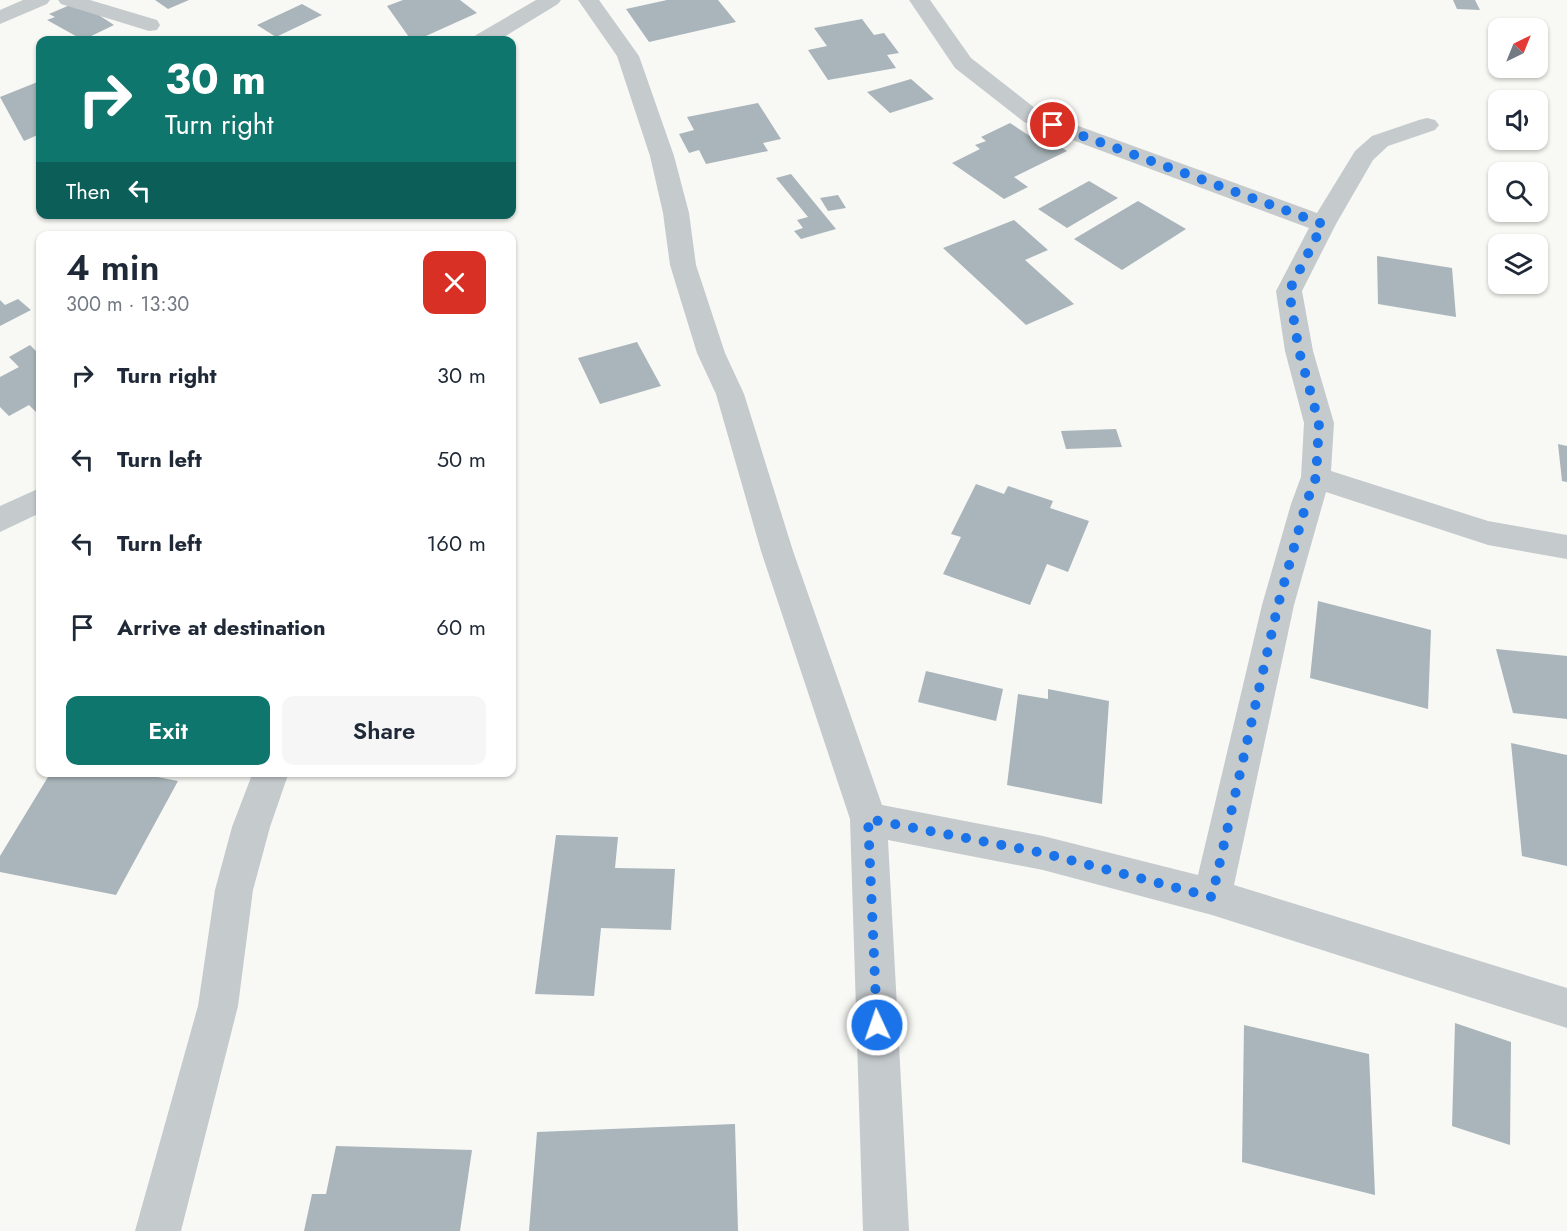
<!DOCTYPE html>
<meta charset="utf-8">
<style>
body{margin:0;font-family:Jost,sans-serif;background:#f6f6f7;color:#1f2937;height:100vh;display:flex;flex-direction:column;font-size:22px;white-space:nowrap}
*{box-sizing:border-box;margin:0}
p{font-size:20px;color:#747a83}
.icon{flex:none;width:33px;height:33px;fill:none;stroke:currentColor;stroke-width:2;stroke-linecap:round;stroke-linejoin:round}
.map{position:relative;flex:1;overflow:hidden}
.details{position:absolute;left:36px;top:231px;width:480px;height:546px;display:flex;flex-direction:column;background:#fff;border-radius:12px;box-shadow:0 2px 4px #0004}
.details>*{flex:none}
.guide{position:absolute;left:36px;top:36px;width:480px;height:183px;border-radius:12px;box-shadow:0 2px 4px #0004;background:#0f766e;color:#fff;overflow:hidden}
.needle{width:39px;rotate:43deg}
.controls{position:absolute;left:1488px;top:18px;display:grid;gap:12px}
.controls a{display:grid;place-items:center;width:60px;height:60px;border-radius:12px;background:#fff;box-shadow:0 2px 4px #0004;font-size:30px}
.pin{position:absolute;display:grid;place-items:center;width:51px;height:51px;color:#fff;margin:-26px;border:3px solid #fff;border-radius:50%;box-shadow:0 2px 6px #0007}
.me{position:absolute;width:66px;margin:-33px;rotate:357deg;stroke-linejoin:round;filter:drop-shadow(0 0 4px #0008)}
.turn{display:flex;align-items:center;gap:21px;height:126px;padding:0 30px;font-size:27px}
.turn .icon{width:78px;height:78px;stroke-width:2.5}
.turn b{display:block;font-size:42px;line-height:51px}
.then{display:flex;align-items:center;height:57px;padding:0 30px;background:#0003;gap:12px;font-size:22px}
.round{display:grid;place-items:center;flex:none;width:63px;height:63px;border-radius:12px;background:#f6f6f7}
.summary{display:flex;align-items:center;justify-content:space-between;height:102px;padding:0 30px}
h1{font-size:36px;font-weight:600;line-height:45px}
.cta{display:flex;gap:12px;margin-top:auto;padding:12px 30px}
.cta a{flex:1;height:69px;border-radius:12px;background:#0f766e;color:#fff;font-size:24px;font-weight:600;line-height:69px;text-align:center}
.cta a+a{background:#f6f6f7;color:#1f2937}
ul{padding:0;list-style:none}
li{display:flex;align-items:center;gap:18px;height:84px;padding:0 30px}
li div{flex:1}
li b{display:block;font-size:22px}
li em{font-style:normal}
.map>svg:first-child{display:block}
.building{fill:#a9b5ba}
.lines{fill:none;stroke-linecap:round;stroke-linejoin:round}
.street{fill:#c5cacd;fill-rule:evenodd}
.route{stroke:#1a73e8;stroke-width:10;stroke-dasharray:0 18}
</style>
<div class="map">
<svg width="1567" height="1231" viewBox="0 0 1567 1231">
<rect width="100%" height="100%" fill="#f8f8f5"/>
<path class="building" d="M155,0H189L168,9Z
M403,0H460L477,13L417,40H411L387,6Z
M667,0H718L736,22L649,42L626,9Z
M1453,0H1475L1480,10L1457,9Z
M302,4L322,15L276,37L257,25Z
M70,5L94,12L114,25L83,40L47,20L55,17L49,14Z
M862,19L874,35L884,33L899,53L887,55L896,68L828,80L808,50L827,46L814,28Z
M911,79L934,99L890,113L867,92Z
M40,81V134L24,141L0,97Z
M758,103L781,139L763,143L768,151L706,164L699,150L689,153L679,134L694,130L687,117Z
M1010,123L1042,144L1050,140L1067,151L1014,177L1028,187L1004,199L952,163L980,149L975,145L986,141L981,137Z
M791,174L836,229L801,239L794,231L803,228L797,220L808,217L776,178Z
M1089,181L1118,198L1067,228L1038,209Z
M838,195L846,208L828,211L820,198Z
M1138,201L1186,229L1122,270L1074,239Z
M1014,220L1048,250L1025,260L1074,304L1026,325L943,248Z
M1377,256L1452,268L1456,317L1378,304Z
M18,299L31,310L0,326V300L5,305Z
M637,342L661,386L600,404L578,358Z
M30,345L40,355V410L36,412L29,405L9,416L0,407V377L19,367L9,357Z
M1116,429L1122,447L1066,449L1061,431Z
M1558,444L1567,446V482L1562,481Z
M976,484L1004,494L1008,486L1053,501L1050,508L1089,521L1068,572L1047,564L1030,605L943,574L961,537L951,534Z
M1318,601L1431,630L1428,709L1310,678Z
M1496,649L1567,656V719L1513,713Z
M926,671L1003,689L996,721L918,702Z
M1048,689L1109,701L1102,804L1007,785L1018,694L1048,699Z
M1511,743L1567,755V866L1522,856Z
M51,772H132L178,781L116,895L0,872V856Z
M556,835L618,837L615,868L675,869L671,930L601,928L594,996L535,994Z
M1455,1023L1511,1042L1510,1145L1452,1126Z
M1244,1025L1369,1054L1375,1195L1242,1162Z
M735,1124L738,1231H529L537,1132Z
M336,1146L472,1150L460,1231H304L312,1194H326Z"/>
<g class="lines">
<path class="street" d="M23,0H50L47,4L0,24V10Z
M58,0H90L157,20L160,25L157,30L149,31L61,4Z
M536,0H561L558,4L499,40H473L476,35Z
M578,0H599L639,56L674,156L689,213L696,265L725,353L744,394L793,551L882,805L1043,836L1198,875L1262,605L1291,504L1301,477L1304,423L1285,351L1276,291L1309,228L1024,122L955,68L909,0H930L971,58L1040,112L1317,213L1355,151L1372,136L1419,120L1427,118L1435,120L1439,125L1435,130L1388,146L1373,160L1336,224L1302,291L1313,351L1334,423L1331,471L1488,521L1567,535V559L1488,545L1326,492L1294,605L1234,885L1567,988V1028L1212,915L1043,870L888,840L909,1231H863L850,819L761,551L716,394L697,353L670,265L663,213L650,156L617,56Z
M40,488V513L0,532V506Z
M253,772H289L270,827L253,890L238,1006L181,1231H135L198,1006L215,890L232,827Z"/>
</g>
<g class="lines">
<path class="route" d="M877,1025L868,819L1043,853L1212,897L1278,605L1306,504L1316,477L1319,423L1299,351L1289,291L1323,224L1053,125"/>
</g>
</svg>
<div class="controls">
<a><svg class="needle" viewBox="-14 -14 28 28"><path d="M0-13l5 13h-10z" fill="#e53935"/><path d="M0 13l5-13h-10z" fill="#747a83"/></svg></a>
<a><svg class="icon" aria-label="sound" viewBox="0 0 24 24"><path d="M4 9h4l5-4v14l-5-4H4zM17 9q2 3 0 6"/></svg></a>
<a><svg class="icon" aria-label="search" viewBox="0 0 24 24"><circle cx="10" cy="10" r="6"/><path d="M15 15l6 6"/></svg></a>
<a><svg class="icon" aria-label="layers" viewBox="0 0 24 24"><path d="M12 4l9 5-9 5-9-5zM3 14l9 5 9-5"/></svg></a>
</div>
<div class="pin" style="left:1053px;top:125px;background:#d93025"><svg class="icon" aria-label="arrive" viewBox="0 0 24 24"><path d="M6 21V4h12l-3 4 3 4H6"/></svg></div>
<svg class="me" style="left:877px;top:1025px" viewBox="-20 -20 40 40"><circle r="17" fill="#1a73e8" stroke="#fff" stroke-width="3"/><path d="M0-11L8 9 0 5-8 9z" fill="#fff"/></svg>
<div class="guide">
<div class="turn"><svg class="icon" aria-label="right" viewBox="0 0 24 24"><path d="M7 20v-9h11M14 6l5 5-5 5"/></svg><div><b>30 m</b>Turn right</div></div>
<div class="then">Then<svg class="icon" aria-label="left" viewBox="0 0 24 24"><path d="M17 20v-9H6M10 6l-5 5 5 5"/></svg></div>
</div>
<section class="details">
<div class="summary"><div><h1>4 min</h1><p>300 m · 13:30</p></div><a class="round" style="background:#d93025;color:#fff"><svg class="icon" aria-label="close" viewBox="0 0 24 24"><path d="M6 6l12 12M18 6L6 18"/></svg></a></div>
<ul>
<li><svg class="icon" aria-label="right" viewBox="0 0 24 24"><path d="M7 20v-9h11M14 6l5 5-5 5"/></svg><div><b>Turn right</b></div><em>30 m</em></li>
<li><svg class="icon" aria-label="left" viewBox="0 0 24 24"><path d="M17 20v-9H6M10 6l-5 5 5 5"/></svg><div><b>Turn left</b></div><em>50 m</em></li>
<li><svg class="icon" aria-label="left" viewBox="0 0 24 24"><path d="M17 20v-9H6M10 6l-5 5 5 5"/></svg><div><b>Turn left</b></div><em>160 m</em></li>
<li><svg class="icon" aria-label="arrive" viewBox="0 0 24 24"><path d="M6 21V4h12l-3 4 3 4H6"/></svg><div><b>Arrive at destination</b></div><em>60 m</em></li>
</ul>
<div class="cta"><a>Exit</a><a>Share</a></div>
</section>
</div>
